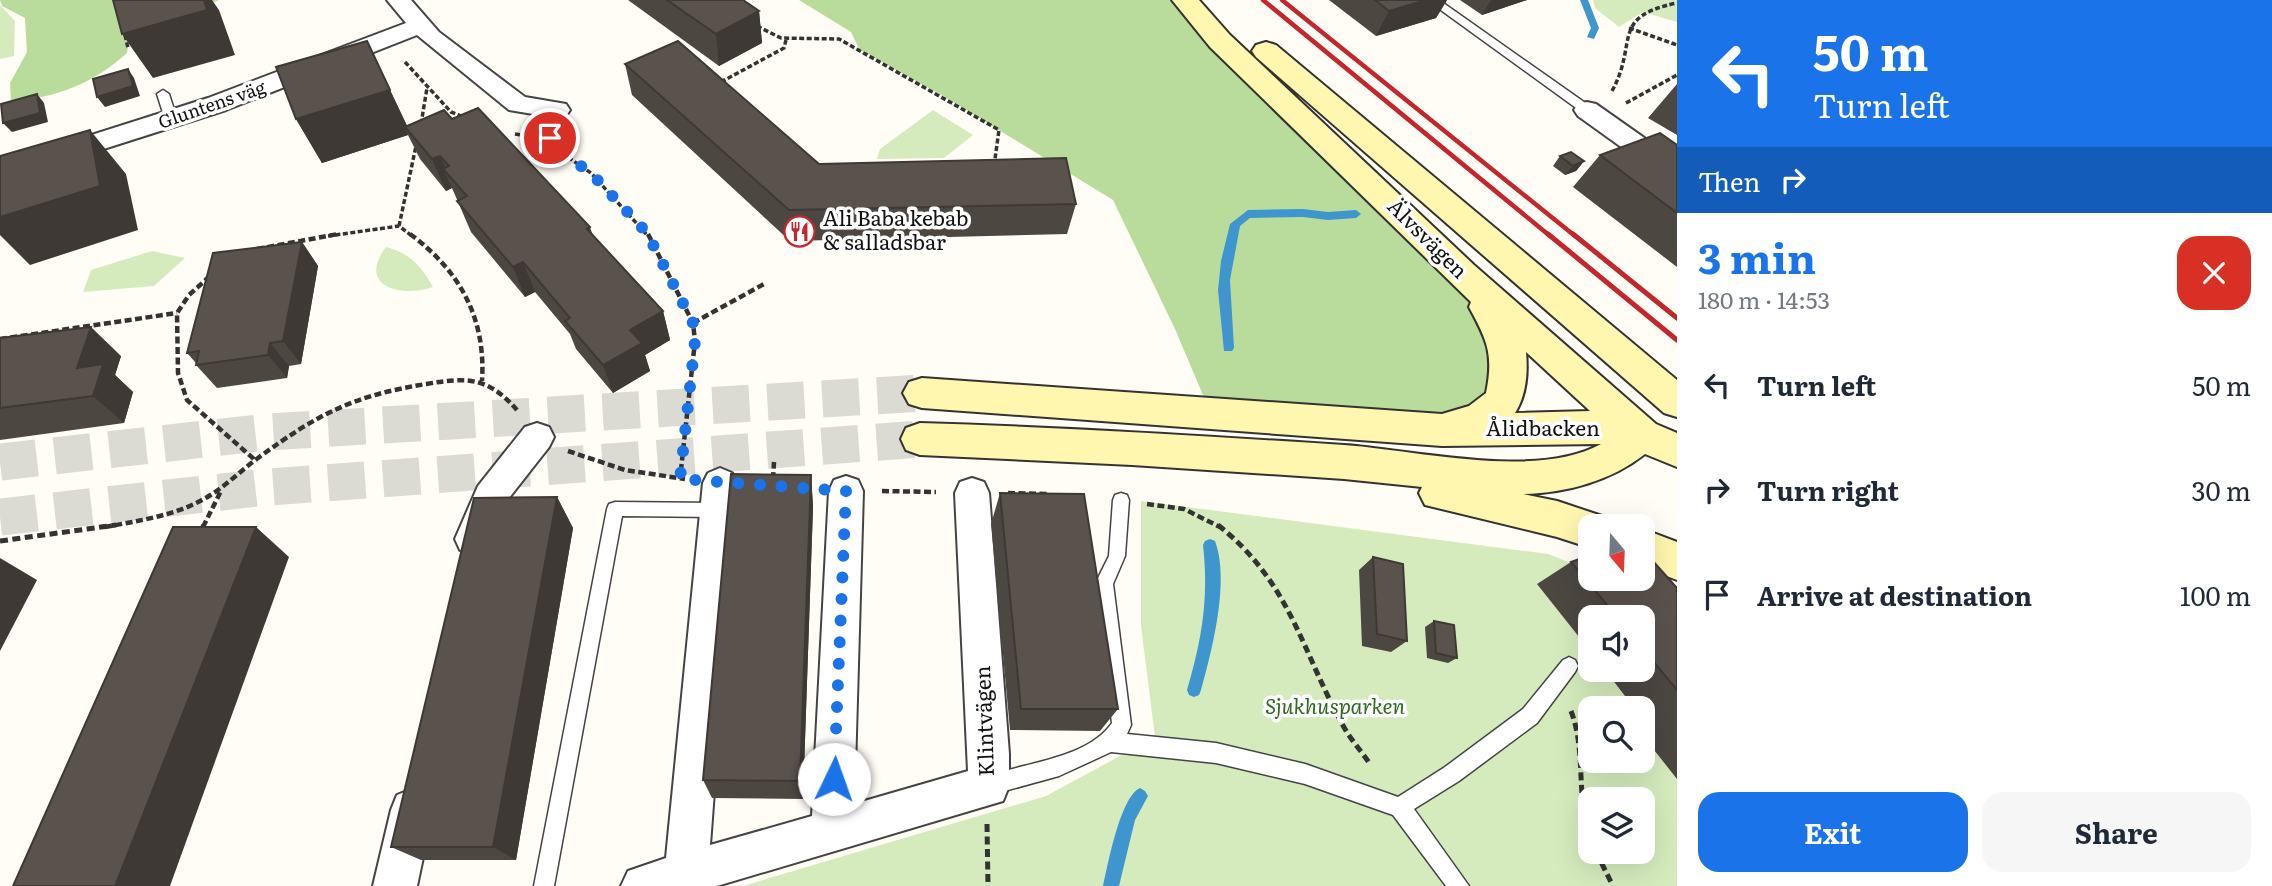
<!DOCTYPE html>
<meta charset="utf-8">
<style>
body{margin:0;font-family:Literata,serif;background:#f6f6f7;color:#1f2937;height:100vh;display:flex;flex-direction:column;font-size:26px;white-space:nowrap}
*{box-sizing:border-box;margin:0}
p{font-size:23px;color:#747a83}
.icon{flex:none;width:38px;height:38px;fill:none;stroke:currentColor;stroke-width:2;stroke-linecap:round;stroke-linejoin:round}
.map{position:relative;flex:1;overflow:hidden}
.panel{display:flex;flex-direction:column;background:#fff;width:595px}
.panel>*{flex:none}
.hud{background:#1a73e8;color:#fff;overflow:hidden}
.needle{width:46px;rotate:161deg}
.tools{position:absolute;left:1578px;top:514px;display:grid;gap:14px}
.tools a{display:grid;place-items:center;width:77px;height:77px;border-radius:14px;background:#fff;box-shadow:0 7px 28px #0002;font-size:35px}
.pin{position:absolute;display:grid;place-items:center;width:60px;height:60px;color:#fff;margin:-30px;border:4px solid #fff;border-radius:50%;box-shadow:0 2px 7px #0007}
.me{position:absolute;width:77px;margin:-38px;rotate:3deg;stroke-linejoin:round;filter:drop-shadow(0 0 5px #0008)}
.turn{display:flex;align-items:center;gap:24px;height:147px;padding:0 21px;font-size:32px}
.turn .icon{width:91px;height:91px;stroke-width:2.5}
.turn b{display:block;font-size:49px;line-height:60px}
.then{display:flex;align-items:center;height:66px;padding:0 21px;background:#0003;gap:14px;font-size:26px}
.round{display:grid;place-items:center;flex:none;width:74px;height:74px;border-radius:21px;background:#f6f6f7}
.headline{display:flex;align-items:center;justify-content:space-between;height:119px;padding:0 21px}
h1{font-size:42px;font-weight:700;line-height:52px;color:#1a73e8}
.button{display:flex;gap:14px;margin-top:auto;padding:14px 21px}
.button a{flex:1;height:80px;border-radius:21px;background:#1a73e8;color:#fff;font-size:28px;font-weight:700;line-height:80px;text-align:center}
.button a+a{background:#f6f6f7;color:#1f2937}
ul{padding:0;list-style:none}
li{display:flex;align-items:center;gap:21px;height:105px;padding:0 21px}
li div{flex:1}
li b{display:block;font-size:26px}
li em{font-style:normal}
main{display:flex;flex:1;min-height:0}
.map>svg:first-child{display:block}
.green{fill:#d5ebbd;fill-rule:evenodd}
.forest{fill:#b9dc9c}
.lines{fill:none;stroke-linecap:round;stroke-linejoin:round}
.stream{fill:#3f96cf;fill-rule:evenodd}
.secondary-tunnel{stroke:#dbdad3;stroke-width:37;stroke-dasharray:37 18;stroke-linecap:butt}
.service-casing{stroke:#444;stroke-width:3}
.minor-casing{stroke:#444;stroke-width:4}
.secondary-casing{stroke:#333;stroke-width:4}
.path-far2{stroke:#333;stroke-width:3.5;stroke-dasharray:5 2.5;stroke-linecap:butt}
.path-far1{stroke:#333;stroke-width:4.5;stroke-dasharray:7 3.5;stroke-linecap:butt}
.path{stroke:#333;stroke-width:5;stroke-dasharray:8 4.5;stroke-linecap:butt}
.service{fill:#fff;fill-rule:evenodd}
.minor{fill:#fff;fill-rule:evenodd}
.secondary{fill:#fff6b0;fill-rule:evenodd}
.rail-far1{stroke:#c4262e;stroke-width:4.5}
.rail{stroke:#c4262e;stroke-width:5}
.wall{fill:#4d4742}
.shaded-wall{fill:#3f3936}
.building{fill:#5a524d;stroke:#3f3936;stroke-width:2}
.route{stroke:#1a73e8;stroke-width:12;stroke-dasharray:0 21.6}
.labels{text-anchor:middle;stroke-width:7;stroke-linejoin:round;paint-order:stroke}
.far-street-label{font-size:18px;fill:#111;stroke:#fff}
.poi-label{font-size:21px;fill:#111;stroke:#fff;text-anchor:start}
.street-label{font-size:21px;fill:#111;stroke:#fff}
.park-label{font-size:21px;font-style:italic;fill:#2f6b1f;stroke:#fff}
</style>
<main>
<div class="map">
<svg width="1677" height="886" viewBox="0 0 1677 886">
<rect width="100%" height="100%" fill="#fffdf5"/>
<path class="green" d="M1593,0H1677V22L1643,12L1619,27L1595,8Z
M0,5L15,21L14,56L0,59Z
M933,110L973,135L944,158L877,159L880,149Z
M386,247C410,253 422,267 433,287C402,298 356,287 386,247Z
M152,251L185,258L154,286L83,292L91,270Z
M1141,501L1548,554L1591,571V579L1677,607V886H743L1046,796L1155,737L1141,626ZM1591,618H1643V670H1591ZM1591,709H1643V761H1591ZM1591,800H1643V852H1591Z"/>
<path class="forest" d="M0,0H219L129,41L127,53C93,84 57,97 11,102L10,83L27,52L25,18L2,6Z
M799,0H1185L1462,274L1509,348L1482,417L1211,414L1175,329L1113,200L945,97L859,49L851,32Z"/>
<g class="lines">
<path class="stream" d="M1580,0H1588L1599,28L1594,39L1587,37L1591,28Z
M1303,209L1328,212L1356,210L1361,214L1356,218L1328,220L1303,217L1250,218L1240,226L1230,280L1234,348L1232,351H1224L1218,290L1221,261L1230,224L1248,210Z
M1210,539L1215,541C1230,581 1212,650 1201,690L1199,695L1194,697L1189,695L1187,690C1202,639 1209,598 1203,545L1205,541Z
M1140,788L1145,791L1148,796L1135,820L1119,886H1103C1108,865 1120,797 1140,788Z"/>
<path class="secondary-tunnel" d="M0,462L267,432L922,393
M0,517L257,488L920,439"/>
<defs>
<path id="service" d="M1427,0H1439L1591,107V113H1583Z
M163,90L169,94L177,119L175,122H167L165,119L157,94Z
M1121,493L1127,495L1129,500L1125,556L1113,584L1131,725L1127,734L1216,743L1305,764L1398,797L1445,767L1523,709L1563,660L1569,657L1575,660L1578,666L1575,672L1537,723L1459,781L1414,809L1469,886H1446L1393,815L1305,784L1216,763L1111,752L1059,776L990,795L983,792L980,785L983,778C1023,762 1086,760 1112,723L1095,584L1109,556L1113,500L1115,495Z
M615,502L718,503L724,505L726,510L724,515L718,517L622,516L554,886H534L607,509L609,504Z"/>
<path id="minor" d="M387,0H411L439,32L525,97L566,104L570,110L566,116L557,118L509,110L417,35L226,110L0,182V164L208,98L406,23Z
M1587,102L1596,104L1677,161V183L1667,180L1578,116L1574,110L1578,104Z
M537,423L549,427L554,437L549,447L502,507L486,550L473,555L460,550L455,539L478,486L525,427Z
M720,468L732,473L737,483L710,845L812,816L829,491L834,480L846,476L858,480L863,491L854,804L968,771L955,493L960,482L972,478L984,482L989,493L1009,754V786L1003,801L717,886H621L628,871L666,858L703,483L708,473Z
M412,789L427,795L433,810L417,886H373L391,810L397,795Z"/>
<path id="secondary" d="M1172,0H1199L1230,35L1474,265L1656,424L1677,433V467L1645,454C1611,481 1566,493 1523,494L1557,501L1605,517L1610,527H1591V548L1557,537L1425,505L1419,493L1422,487L1344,479L1132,465L920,455L906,450L901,439L906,428L920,423C1061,427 1203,436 1344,445C1416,450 1536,480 1601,444L1442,446L922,408L909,404L903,393L909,382L922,378L1442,414L1469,406L1486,393C1494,354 1487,340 1469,307L1471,302L1210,47ZM1526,352L1590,411L1515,413C1526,396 1528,372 1526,352Z
M1266,42L1276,45L1677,380V417L1664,413L1256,57L1252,51L1256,45Z
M1643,529L1677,542V580L1643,567Z"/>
</defs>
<use href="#service" class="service-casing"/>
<use href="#minor" class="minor-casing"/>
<use href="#secondary" class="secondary-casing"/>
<path class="path-far2" d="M757,26L781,38L839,39L999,130L994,166
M1629,28L1677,45
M125,35L128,48
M405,62L451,112L464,117
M721,82L784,48L786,40
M1612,91C1639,42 1609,17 1677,3
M1626,103L1677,75
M421,124L427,88
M515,134L534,137
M550,135L556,149L591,173L648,236
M399,226L416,146
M328,236L399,226L412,236"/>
<path class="path-far1" d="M410,234C460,271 486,318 482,381
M648,234L693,323L695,341L680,479
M257,249L338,234
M210,276L189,295L177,313L178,373L187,400L255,460
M693,323L764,284
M0,339L177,313
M568,451L625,470L685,479
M773,479L774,462
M882,491L936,492
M1008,493L1048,494
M1147,504L1184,509L1220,527
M105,527C137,521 173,516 202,500C223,489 239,472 258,458C318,414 352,396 426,384C468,377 488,377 517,410
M203,527L221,491"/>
<path class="path" d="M1218,525C1292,584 1301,651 1345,729C1352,741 1362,752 1370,764
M200,532L204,525
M0,541L116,525
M1571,711C1587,753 1575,799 1591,841
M987,824L988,886
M1596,852L1612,884"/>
<use href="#service" class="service"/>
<use href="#minor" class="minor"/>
<use href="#secondary" class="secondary"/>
<path class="rail-far1" d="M1263,0L1550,236
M1282,0L1575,236"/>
<path class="rail" d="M1548,234L1677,340
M1573,234L1677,318"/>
</g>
<path class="wall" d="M628,0H743L759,11L762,43L719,66Z
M1329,0H1447L1436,18L1376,36Z
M1460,0H1527L1482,15Z
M625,64L819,164L1076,204L1067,234L790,241L632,95Z
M1677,84V135L1648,118Z
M390,90L407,126L452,119L590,227L593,236L663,311L670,340L645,355L650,371L613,393L576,349L570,334L535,292L525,297L471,232L452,188L446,191L420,159L408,135L322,163L296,119Z
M1677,145V267L1573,187L1600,155Z
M1560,156L1584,161L1576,171L1565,175L1553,166Z
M302,242L318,266L301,364L289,366L287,378L217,388L196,365V363L187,353Z
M0,338L121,356L115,375L133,392L124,423L0,440Z
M811,475L813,507L803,799L712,798L703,780Z
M1000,493L1118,709L1100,731L1010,730L991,524Z
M557,497L573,528L516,860H421L391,847Z
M1373,557L1407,641L1391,652L1362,646L1359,570Z
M1571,562L1677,588V779L1643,736V721H1645L1643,719V709H1635L1605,670H1643V618H1591V652L1537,584Z
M1434,621L1457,658L1448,663L1427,658L1425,627Z"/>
<path class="shaded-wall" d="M204,0H212L219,10L235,55L153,78L122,34Z
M1426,0H1447L1436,18L1376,36L1389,11Z
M1491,0H1527L1482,15Z
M759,11L762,43L719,66L716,34Z
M128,69L134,78L140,96L105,107L97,97Z
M390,90L411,134L405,127L408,135L322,163L296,119Z
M37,94L44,103L48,122L12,132L3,123Z
M90,130L126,174L138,230L30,265L0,235V217Z
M440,156L448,174L443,169L452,188L446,191L432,159Z
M1584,161L1576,171L1565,175L1573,166Z
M302,242L318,266L301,364L283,341Z
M523,262L535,292L525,297L513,267Z
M663,311L670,340L645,355L650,371L613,393L603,365L630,330Z
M91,327L121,356L115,375L133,392L124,423L93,396L77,368Z
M270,343L289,366L287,378L268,355Z
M811,475L813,507L803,799L800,781Z
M557,497L573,528L516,860L493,847Z
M256,527L289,557L170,886H115Z
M0,558L37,580L0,651Z"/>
<path class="building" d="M113,0H204L207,10L122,34Z
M667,0H743L759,11L716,34Z
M1375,0H1426L1389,11Z
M367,41L390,90L296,119L276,67Z
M678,41L819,164L1066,158L1076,204L789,210L625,64Z
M128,69L133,86L97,97L93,79Z
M37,94L40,113L3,123L1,104Z
M478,108L590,227L587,229L663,311L630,330L642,343L603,365L565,321L570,318L523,262L513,267L457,201L467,196L443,169L449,166L440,156L432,159L405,127L444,110L452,119Z
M90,130L100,186L0,217V156Z
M1660,133L1677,145V213L1600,155Z
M1571,152L1584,161L1573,166L1560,156Z
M302,242L283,341L270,343L268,355L196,365L199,351L187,353L213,253Z
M91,327L77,368L103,364L93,396L0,408V338Z
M731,474L811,475L800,781L703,780Z
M1000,493L1084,494L1118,709H1021Z
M557,497L493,847H391L474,498Z
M173,527H256L115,886H13Z
M1643,550L1677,588V690L1643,649V618H1618L1571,562L1591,555V579H1643Z
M1373,557L1403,564L1407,641L1377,634Z
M1434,621L1454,625L1457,658L1436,653Z"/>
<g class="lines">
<path class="route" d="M550,138L556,149L591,173L647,233L693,323L695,341L680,479L846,491L834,779"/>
</g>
<defs>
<symbol id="restaurant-ring" viewBox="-11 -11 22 22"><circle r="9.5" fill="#fff" stroke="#c4262e" stroke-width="1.5"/><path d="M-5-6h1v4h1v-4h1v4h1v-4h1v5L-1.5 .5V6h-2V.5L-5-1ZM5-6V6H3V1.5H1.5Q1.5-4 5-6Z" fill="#c4262e"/></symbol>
</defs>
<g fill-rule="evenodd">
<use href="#restaurant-ring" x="782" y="214" width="35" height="35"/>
</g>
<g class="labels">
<g class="far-street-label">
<text transform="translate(212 105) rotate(-19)" y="6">Gluntens väg</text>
</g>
<g class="poi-label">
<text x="823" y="226">Ali Baba kebab<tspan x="823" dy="24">&amp; salladsbar</tspan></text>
</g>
<g class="street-label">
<text transform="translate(1427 239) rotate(45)" y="7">Älvsvägen</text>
<text x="1543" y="436">Ålidbacken</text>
<text transform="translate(985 721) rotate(-92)" y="7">Klintvägen</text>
</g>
<g class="park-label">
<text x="1335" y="714">Sjukhusparken</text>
</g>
</g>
</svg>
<div class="tools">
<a><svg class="needle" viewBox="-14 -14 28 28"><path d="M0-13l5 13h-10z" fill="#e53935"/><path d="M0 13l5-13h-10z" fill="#747a83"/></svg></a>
<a><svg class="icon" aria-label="sound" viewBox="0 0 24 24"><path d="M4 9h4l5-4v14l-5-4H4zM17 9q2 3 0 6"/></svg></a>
<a><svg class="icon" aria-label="search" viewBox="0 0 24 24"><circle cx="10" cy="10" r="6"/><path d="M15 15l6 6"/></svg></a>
<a><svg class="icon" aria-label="layers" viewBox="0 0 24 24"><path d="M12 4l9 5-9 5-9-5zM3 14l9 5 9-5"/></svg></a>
</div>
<div class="pin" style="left:550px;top:138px;background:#d93025"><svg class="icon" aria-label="arrive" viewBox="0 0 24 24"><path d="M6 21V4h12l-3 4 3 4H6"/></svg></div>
<svg class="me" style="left:834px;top:779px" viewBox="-20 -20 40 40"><circle r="19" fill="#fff"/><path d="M0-13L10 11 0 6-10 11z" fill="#1a73e8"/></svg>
</div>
<section class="panel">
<div class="hud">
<div class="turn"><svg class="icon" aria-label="left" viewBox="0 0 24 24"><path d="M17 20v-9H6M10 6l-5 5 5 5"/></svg><div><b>50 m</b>Turn left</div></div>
<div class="then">Then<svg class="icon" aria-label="right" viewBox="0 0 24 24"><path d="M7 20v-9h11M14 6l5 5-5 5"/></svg></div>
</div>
<div class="headline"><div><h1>3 min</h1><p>180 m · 14:53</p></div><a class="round" style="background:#d93025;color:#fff"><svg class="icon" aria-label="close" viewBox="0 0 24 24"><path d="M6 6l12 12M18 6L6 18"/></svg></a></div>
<ul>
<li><svg class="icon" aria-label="left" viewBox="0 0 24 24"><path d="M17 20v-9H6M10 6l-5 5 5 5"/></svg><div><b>Turn left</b></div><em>50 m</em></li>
<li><svg class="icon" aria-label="right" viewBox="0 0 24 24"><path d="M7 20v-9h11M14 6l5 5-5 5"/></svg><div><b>Turn right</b></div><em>30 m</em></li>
<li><svg class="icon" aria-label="arrive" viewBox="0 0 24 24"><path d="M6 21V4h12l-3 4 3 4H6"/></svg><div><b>Arrive at destination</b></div><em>100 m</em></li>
</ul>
<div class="button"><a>Exit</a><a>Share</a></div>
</section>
</main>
